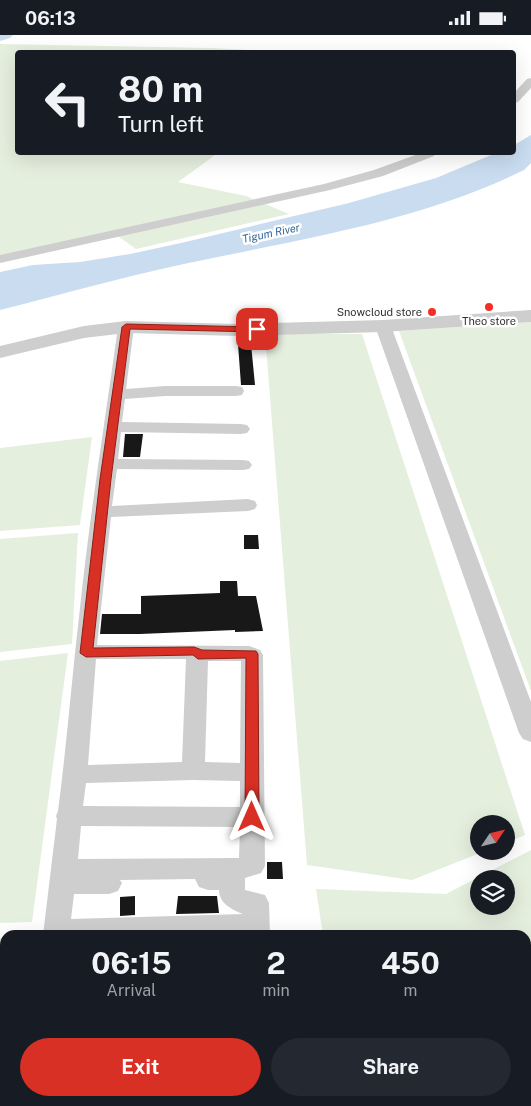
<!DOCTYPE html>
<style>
body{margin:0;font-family:"Public Sans",sans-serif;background:#242831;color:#f1f3f6;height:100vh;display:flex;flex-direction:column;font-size:19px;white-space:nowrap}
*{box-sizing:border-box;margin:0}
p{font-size:16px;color:#9ea1a6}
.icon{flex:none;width:28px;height:28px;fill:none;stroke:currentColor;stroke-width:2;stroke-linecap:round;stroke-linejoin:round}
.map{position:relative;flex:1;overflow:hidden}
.panel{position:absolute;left:0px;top:895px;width:531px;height:176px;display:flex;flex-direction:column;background:#171b24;border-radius:15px 15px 0 0;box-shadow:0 5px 20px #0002}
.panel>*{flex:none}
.top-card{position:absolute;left:15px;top:15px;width:501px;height:105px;border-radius:5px;box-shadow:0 5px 20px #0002;background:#171b24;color:#f1f3f6;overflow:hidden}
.needle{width:32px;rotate:55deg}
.controls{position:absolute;left:470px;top:780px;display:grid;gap:10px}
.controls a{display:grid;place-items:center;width:45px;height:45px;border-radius:50%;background:#171b24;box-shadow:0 5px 20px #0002;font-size:25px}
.pin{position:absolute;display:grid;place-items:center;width:42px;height:42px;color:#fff;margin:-21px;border-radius:10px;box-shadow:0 2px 8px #0006}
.me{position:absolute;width:55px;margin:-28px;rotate:0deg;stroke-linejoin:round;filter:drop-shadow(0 0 4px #0008)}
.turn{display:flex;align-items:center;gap:18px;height:105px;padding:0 20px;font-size:22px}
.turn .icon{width:65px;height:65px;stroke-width:2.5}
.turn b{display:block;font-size:35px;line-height:42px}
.eta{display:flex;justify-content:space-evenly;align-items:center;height:85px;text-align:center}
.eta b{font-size:30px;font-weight:700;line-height:35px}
.cta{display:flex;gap:10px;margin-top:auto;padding:10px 20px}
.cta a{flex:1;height:58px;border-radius:30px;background:#d93025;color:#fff;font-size:20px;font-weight:700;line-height:58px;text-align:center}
.cta a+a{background:#242831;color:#f1f3f6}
.status{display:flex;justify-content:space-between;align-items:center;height:35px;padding:0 25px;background:#171b24;direction:ltr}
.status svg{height:14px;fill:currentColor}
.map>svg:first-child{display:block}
.green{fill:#e5efde;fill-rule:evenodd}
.water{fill:#c9dcf0}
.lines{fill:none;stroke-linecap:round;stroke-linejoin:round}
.river{fill:#c9dcf0;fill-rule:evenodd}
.building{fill:#181818}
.minor{fill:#cecece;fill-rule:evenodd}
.tertiary{fill:#cecece;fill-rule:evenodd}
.route{fill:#d93025;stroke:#8d1f18}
.poi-dot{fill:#f62e25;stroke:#fff;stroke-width:2}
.labels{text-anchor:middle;stroke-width:5;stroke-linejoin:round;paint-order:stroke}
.far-water-label{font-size:11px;font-style:italic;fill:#36699c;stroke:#fff}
.far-poi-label{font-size:11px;fill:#313131;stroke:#fff;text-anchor:end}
</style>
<div class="status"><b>06:13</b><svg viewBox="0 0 49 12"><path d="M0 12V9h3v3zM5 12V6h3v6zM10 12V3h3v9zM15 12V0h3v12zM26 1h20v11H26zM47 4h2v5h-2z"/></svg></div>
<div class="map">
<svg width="531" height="1071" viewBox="0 0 531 1071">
<rect width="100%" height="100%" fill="#fff"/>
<path class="green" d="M0,9L211,13L289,17L18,18V118H218L178,147L246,161L289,179L136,214L111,196L0,222Z
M531,287V656L399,296Z
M265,299H362L525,800L506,808V789H479V816H485L412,845L307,830Z
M92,402L80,490L0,496V413Z
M78,498L72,609L0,617V504Z
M68,618L32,887L0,888V626Z
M531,815V1071H445L443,1066H526V900H323L316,854L446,859ZM479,844H506V871H479Z
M0,903H5V962L0,1010Z
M78,1066H307V1071H78Z"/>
<path class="water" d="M531,100V128L524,135C427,183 318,201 213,223C141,237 71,257 0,275V237L33,230L80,227L130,219L181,208L349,168L436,143L496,118H514V110Z"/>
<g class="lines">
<path class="river" d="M0,0H13L10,3L0,6Z"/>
</g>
<path class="building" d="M238,309H251L255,350H241Z
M125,399H143L140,422H123Z
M244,500H258L259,514H244Z
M220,546H237L238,561H256L263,596L235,597V595L140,599H100L102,579H141V561L220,558Z
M267,827H282L283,844H267Z
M135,861V880L120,881V862Z
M178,861H217L219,878L176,879Z"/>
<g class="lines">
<path class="minor" d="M531,43V53L518,67L514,68V58L527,44Z
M421,118H436L434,121L383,141L330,155L0,228V220L324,149L374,135Z
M383,286L388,288L391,291L531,667V707L523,704L519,698L375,291L378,288Z
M126,287L131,289L134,292L126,354L165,351H236L242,352L244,356L242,360L236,361H165L125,364L122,387L241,389L247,390L250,394L247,398L241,399L121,397L118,424L243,425L249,426L252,430L249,434L243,435L117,434L112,471L248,464L255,466L257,470L255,474L248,476L111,482L97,610L249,611L260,615L263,620L265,831L261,838L245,843V855L265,860L269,868L270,900H43L57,784L56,781L58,776C67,708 72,640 80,573C90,478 105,386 118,292L121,289ZM96,624H186L182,727L88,730ZM208,626H241L240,728L205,727ZM193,745L240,746V772L83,771L86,748ZM81,791L240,792L239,823L78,824ZM195,844L199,852L208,855H219C219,869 233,875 243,879L71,884L74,859H109L118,856L122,848L120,845Z
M28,1066H58V1071H28Z"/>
<path class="tertiary" d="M531,275V287L383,297L239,301L126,298L84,303L0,323V311L84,291L126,286L239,289L383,285Z"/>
</g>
<path class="route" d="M126,289L257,292L262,294L257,297L130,294L111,444L93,613L194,612L202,615L256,616L258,619L259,782L257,786L252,788L247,786L245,782L246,623L198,624L193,620L86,622L80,618L100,444L122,292Z"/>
<g class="poi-dot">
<circle cx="489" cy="272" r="5"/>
<circle cx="432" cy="277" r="5"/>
</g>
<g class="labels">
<g class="far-water-label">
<text transform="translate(271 198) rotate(-12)" y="4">Tigum River</text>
</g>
<g class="far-poi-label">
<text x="422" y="281">Snowcloud store</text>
<text x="489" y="290" text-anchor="middle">Theo store</text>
</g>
</g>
</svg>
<div class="controls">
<a><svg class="needle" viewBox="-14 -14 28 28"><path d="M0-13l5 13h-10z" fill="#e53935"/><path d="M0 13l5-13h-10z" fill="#9ea1a6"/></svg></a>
<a><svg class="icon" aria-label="layers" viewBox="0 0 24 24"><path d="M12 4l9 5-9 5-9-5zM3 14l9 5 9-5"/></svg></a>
</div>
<div class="pin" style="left:257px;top:294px;background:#d93025"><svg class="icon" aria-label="arrive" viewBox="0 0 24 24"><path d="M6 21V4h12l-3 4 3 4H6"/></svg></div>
<svg class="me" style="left:252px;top:782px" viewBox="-20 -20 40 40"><path d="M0-17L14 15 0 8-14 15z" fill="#d93025" stroke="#fff" stroke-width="4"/></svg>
<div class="top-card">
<div class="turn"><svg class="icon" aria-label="left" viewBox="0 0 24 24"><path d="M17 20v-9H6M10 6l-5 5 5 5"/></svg><div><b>80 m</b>Turn left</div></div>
</div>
<section class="panel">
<div class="eta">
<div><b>06:15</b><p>Arrival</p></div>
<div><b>2</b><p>min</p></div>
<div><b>450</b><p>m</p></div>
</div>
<div class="cta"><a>Exit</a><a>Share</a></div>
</section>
</div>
